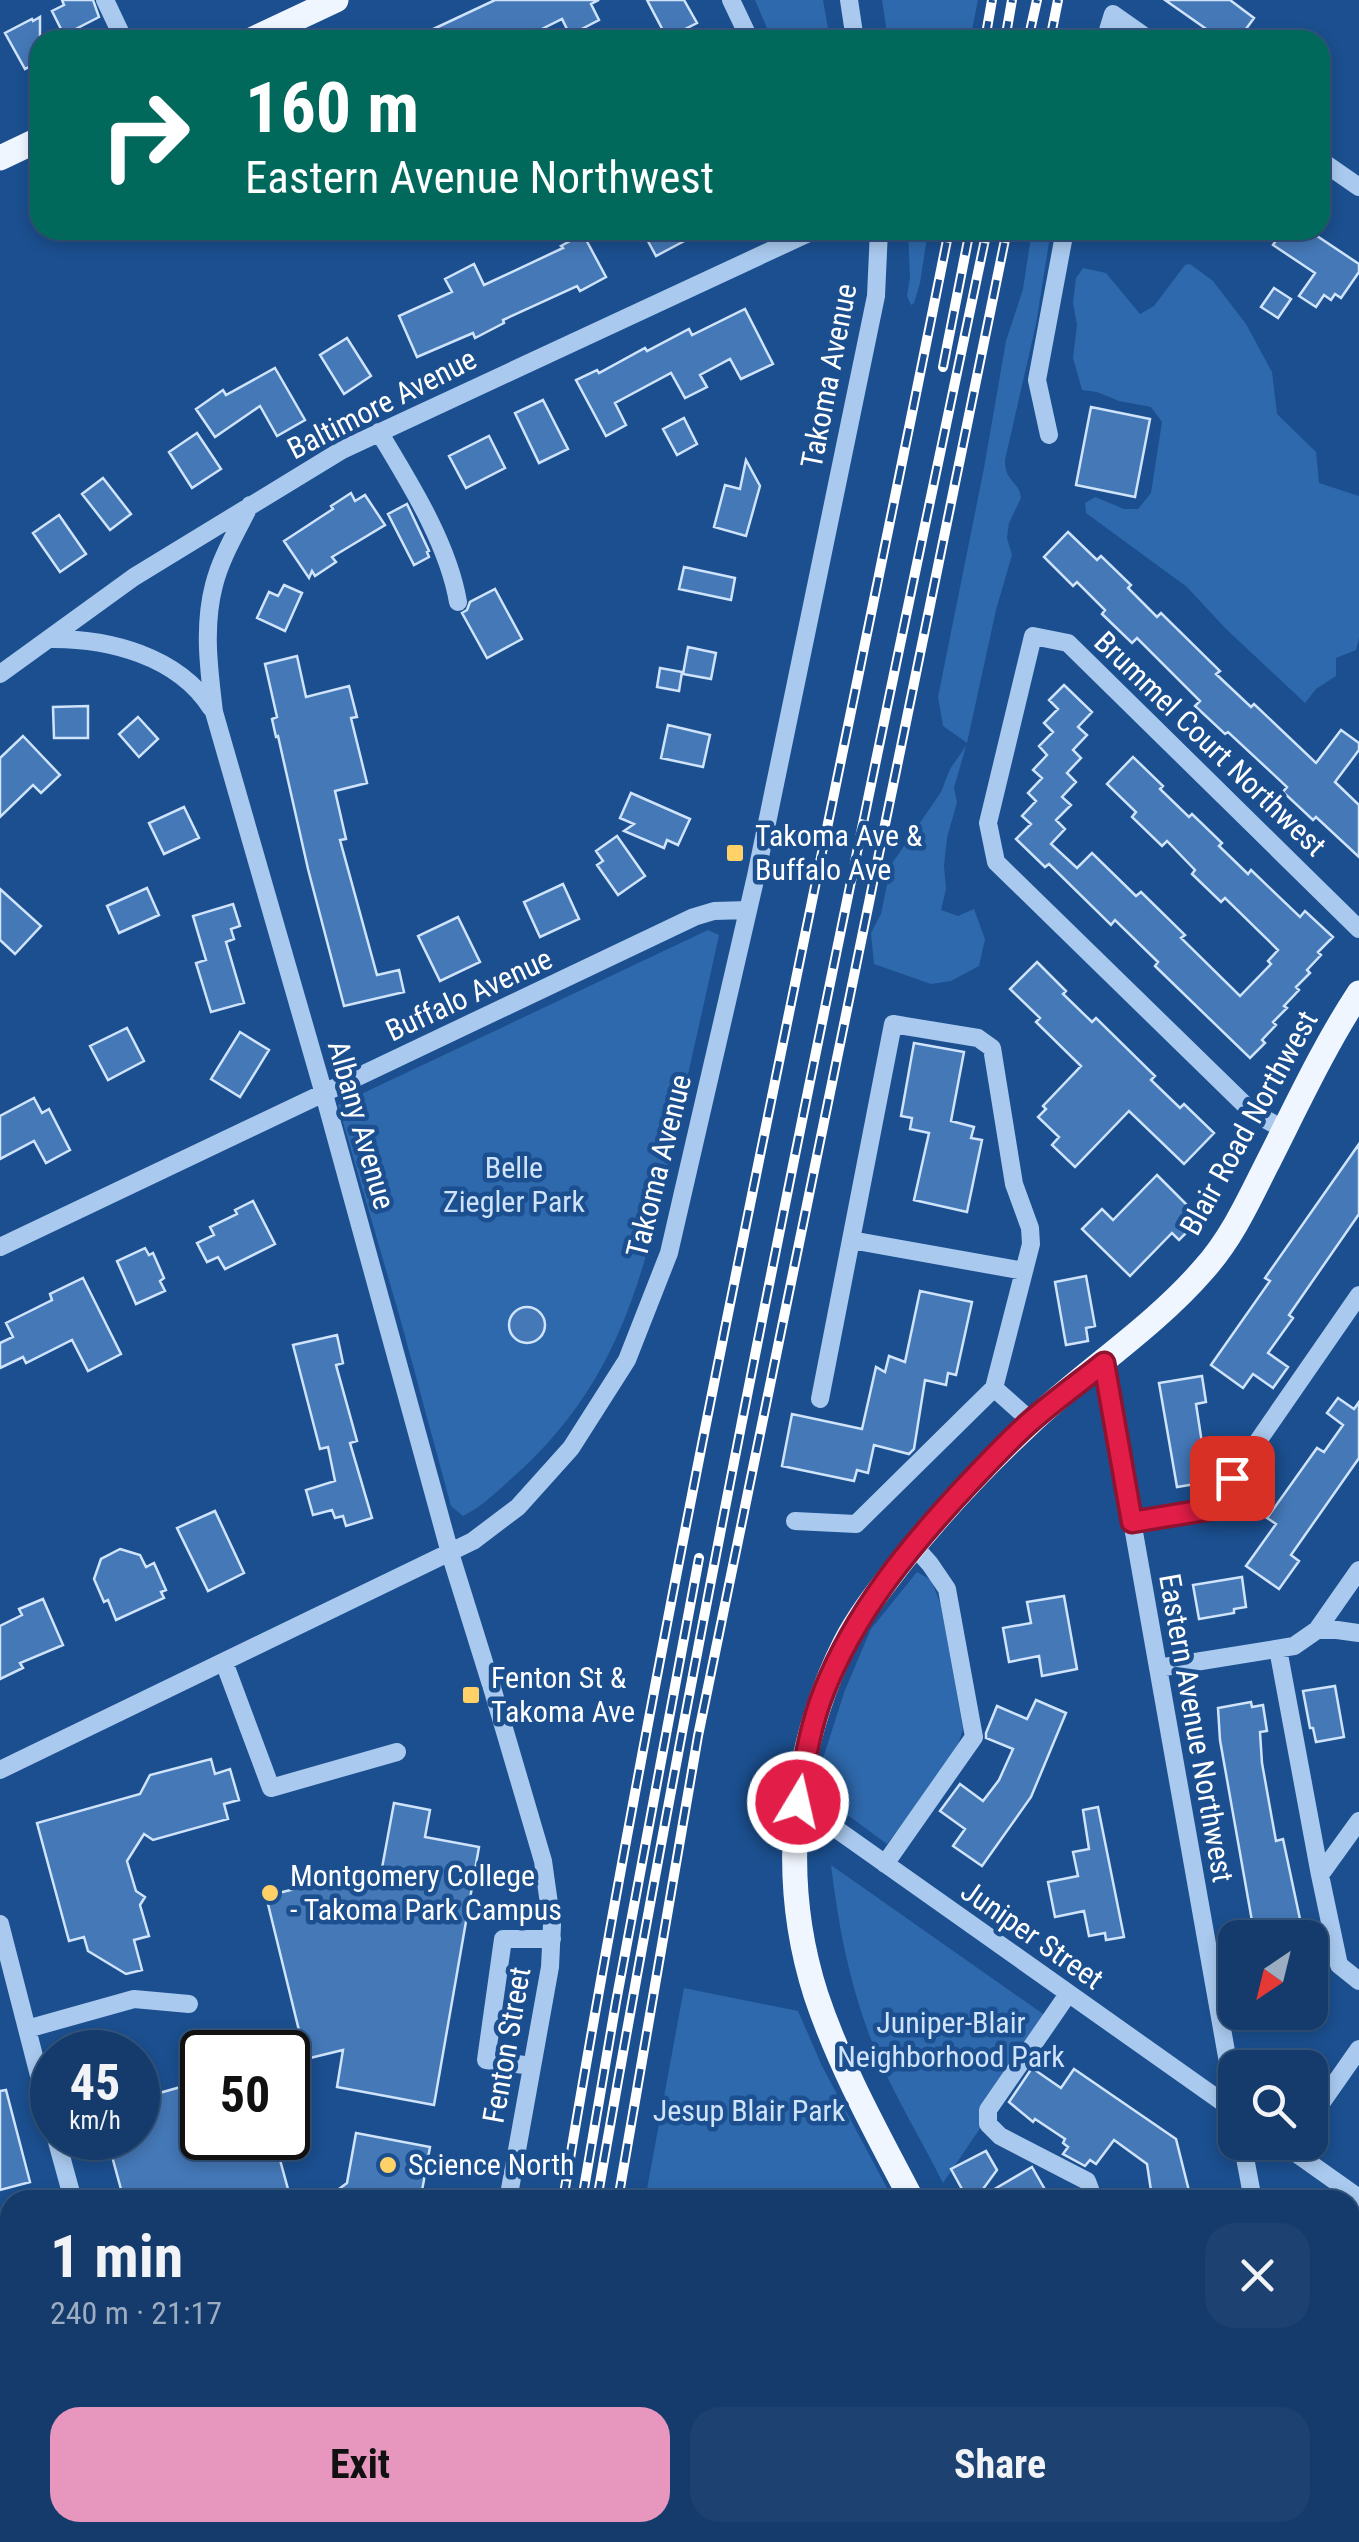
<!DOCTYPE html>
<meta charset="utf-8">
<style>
body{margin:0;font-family:"Roboto Condensed",sans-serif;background:#1d4271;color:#f1f3f6;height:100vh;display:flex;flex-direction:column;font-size:38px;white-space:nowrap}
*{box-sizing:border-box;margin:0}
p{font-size:32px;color:#9dadc1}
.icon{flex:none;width:55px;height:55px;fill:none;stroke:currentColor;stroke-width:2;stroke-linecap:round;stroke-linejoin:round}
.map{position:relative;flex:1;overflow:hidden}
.sheet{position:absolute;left:0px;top:2190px;width:1360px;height:352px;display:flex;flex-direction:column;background:#143b6b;border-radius:30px 30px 0 0;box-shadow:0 5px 15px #0003,0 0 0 2px #33557e}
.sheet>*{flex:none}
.hud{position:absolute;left:30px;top:30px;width:1300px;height:210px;border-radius:30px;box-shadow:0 5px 15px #0003,0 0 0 2px #33557e;background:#00695c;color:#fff;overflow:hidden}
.needle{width:65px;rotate:215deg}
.controls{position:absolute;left:1218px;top:1920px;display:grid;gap:20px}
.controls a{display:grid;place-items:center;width:110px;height:110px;border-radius:20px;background:#143b6b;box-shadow:0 5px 15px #0003,0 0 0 2px #33557e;font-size:50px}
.speed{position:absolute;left:30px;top:2030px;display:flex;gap:20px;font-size:50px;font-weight:700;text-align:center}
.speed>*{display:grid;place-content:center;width:130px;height:130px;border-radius:50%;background:#143b6b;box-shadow:0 5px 15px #0003,0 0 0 2px #33557e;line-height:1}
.speed small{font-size:25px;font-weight:400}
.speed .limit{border:5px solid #111;border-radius:15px;background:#fff;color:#111}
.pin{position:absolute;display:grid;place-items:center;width:85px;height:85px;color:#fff;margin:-42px;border-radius:20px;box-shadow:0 5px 15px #0006}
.me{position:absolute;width:110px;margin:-55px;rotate:9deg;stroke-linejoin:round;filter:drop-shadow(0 0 8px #0008)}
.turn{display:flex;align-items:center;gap:35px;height:210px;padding:0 50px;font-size:45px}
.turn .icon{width:130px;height:130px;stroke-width:2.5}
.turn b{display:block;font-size:70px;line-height:85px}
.round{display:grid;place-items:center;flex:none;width:105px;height:105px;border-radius:30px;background:#1d4271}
.summary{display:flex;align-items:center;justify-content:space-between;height:170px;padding:0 50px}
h1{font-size:60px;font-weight:700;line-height:75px}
.cta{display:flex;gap:20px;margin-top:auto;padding:20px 50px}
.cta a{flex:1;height:115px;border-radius:30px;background:#e797bd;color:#111;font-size:40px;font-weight:700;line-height:115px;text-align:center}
.cta a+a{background:#1d4271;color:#f1f3f6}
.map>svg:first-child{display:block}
.green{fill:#2e69ad}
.building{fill:#4478b7;stroke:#cfe3fa;stroke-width:2.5}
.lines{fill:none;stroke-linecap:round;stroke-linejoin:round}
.minor{stroke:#a9c9ee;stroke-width:18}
.major{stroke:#f0f6ff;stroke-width:25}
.rail-casing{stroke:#fff;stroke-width:10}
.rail{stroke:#1b4f8f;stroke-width:6;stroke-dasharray:19;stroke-linecap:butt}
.route-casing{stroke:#92132f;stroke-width:25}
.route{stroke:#e11d48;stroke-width:18}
.poi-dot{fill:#ffd166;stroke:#1b4f8f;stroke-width:4}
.labels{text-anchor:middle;stroke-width:9;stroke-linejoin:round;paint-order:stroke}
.street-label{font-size:30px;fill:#fff;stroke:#1b4f8f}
.poi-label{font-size:30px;fill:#fff;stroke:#1b4f8f;text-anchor:start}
.park-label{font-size:30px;fill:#cfe3fa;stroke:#1b4f8f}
</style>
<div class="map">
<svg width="1359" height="2542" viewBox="0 0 1359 2542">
<rect width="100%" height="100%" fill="#1b4f8f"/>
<path class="green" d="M755,0H823L830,40H772Z
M882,0H978L970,40H888Z
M908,230H928L920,283L914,303L911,305L907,296L910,277Z
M1032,230H1051L1036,324L1005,460C1005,483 1019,480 1021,498L1009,523L1007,538L1012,555L996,610L967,743L943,726L938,697L984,468L1006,341L1023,289Z
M1190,264L1213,281L1246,324L1272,372L1277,414L1316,452L1319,483L1359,496V638L1356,650L1336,658V676L1316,689L1305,703L1226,629L1187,587L1086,513L1085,503L1095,497L1124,509H1138L1151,493L1162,422L1151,407L1119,401L1097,392L1082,390L1073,358L1077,325L1073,303L1076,278L1083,268L1106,273L1140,314L1154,306L1185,265Z
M966,746L954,788L957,802L947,838L944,866L946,889L941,910L958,916L974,909L985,939L979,966L951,981L931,984L874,964L871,933L881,914L891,865L941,792L950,769Z
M708,930L719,935C705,1000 690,1064 676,1129C646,1268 623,1381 511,1479C495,1493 481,1507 463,1516L451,1506L400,1318L338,1105Z
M917,1572L931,1580L941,1605L963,1729L955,1755L887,1844L819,1794L816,1780L845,1690L871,1629Z
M831,1865L1053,2021L943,2183C922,2141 898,2102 879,2059C852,1997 839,1932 831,1865Z
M684,1988L798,2011L822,2066L888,2190L886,2200H645Z
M594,2533L1064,2532L1068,2542H593Z"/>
<path class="building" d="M62,0H93L99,17L64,35L52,11L64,5Z
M495,0H599L591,4L599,20L570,35L562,19L520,40H410Z
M647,0H684L697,23L667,38Z
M1165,0H1230L1254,18L1238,40H1222Z
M40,17V61L25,69L5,33L32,19L33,21Z
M642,230H705L656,256Z
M1283,230H1308L1359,264V272L1341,298L1335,294L1331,300L1324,295L1316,307L1299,296L1315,273L1273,245Z
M583,234L606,277L580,291L577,286L503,320L504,323L475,338L473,333L417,357L399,316L452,292L445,279L474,264L484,285L563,248L561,246Z
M1274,288L1291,299L1278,318L1261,307Z
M745,309L773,364L741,379L730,359L700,375L707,387L685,398L671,373L615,403L626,425L606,436L576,380L597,370L599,373L645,348L647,351L689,329L692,335Z
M347,338L371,376L344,394L320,355Z
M275,368L305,420L277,436L260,406L215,437L196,409L223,390L226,395Z
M543,400L568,449L539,463L515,413Z
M1091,407L1150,419L1135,497L1076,485Z
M684,418L697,444L677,455L663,429Z
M197,433L221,469L192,488L169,452Z
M489,436L505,468L466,488L449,456Z
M746,460L760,486L746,536L714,527L725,485L740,489Z
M103,478L131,514L110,530L82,494Z
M351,493L355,501L365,495L385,525L332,557L336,562L315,576L312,571L309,578L284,541L333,509L331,506Z
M407,504L429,551L427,552L429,557L414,565L388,514Z
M59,515L86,554L60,572L33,533Z
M1068,532L1097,560L1101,556L1131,585L1128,588L1157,617L1161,613L1220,671L1216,674L1251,707L1254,704L1316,763L1341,730L1359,743V750L1335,782L1359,805V857L1316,817L1313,820L1283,792L1287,787L1228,732L1225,734L1195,706L1200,701L1137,638L1132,643L1102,614L1105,610L1077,582L1073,586L1044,557Z
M684,567L735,578L731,600L679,589Z
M284,585L302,593L285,631L257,618L269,592L278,596Z
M495,589L522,639L487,658L462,613L467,610L470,602Z
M688,647L716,653L711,679L683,674Z
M297,656L306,697L349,686L357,717L351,718L367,783L335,791L346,839L340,840L377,975L399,970L404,992L344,1006L308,869L278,736L276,737L272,719L277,717L265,664Z
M660,668L682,672L679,691L657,687Z
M1064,685L1092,712L1078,727L1087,735L1073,750L1081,758L1067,773L1076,782L1062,797L1071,805L1056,820L1065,829L1051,844L1077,868L1092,853L1136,896L1141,892L1185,935L1181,938L1240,996L1271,964L1268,961L1278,950L1225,898L1221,902L1192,874L1195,870L1167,841L1162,846L1132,817L1136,812L1107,784L1133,757L1163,786L1160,789L1189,817L1192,814L1222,843L1219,846L1248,874L1251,870L1300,917L1305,911L1333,937L1318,952L1321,955L1307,970L1310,973L1296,987L1299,990L1284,1006L1287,1008L1273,1022L1276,1025L1262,1040L1265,1043L1250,1058L1155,966L1158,962L1115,920L1111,925L1049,864L1045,867L1016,839L1031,824L1022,816L1036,801L1028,793L1042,778L1033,770L1047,755L1039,746L1053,732L1044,723L1058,709L1049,700Z
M88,706V738H54L53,707Z
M138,717L158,739L139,757L119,734Z
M668,725L710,735L703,767L661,758Z
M23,736L60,775L41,793L33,785L0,817V758Z
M631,793L690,819L678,845L667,840L664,848L624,831L634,824L620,818Z
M184,807L199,838L164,854L149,823Z
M617,836L645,876L618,895L597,865L603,861L596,851Z
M563,884L579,919L540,937L524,902Z
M147,888L159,915L119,933L107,906Z
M0,889L41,926L15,954L0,940Z
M233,904L240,926L231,929L234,939L226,942L244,1003L211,1012L196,963L206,960L193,916Z
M458,917L480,962L440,981L418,936Z
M1037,962L1066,991L1063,994L1092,1022L1096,1018L1155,1076L1151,1080L1180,1108L1184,1104L1214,1133L1184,1164L1129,1111L1075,1167L1052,1145L1059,1137L1038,1117L1046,1109L1043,1106L1081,1066L1036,1022L1040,1018L1010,989Z
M127,1028L144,1061L108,1080L90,1046Z
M240,1032L269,1050L240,1097L211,1079Z
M914,1043L964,1052L951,1121L974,1127L971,1138L982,1140L967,1212L914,1200L929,1133L910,1129L912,1118L901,1116Z
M34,1098L42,1113L49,1109L70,1150L46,1163L34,1141L0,1159V1116Z
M1359,1144V1214L1289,1315L1293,1318L1268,1353L1288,1367L1273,1388L1253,1374L1243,1388L1211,1365L1270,1281L1265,1278Z
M1157,1175L1193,1211L1190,1214L1198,1221L1179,1240L1172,1233L1130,1276L1082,1229L1102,1209L1113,1220Z
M253,1201L275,1244L225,1269L218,1257L207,1262L197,1243L214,1235L210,1227L237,1214L235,1210Z
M145,1248L149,1255L153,1253L164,1278L160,1281L165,1291L136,1304L117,1261Z
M1086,1276L1095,1326L1086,1328L1088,1341L1066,1345L1055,1282Z
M83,1278L121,1354L88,1371L72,1340L26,1363L23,1357L0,1368V1343L13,1337L6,1323L52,1300L50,1294Z
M920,1291L972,1302L956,1375L948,1373L946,1385L925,1380L914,1449L909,1454L874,1445L868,1473L857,1470L854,1481L782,1466L792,1414L862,1429L876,1367L885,1372L889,1356L905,1362Z
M509 1325a18 18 0 1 1 36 0a18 18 0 1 1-36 0Z
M337,1335L343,1363L336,1365L357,1441L350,1443L372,1518L346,1526L343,1516L335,1518L332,1510L313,1515L306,1490L335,1481L328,1447L320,1449L293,1345Z
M1202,1376L1206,1402L1196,1404L1208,1482L1177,1487L1159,1383Z
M1338,1398L1354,1409L1359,1402V1458L1291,1555L1299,1561L1279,1589L1246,1566L1276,1524L1267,1518L1317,1448L1324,1452L1343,1425L1327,1413Z
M215,1511L244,1573L208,1591L177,1528Z
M120,1549L140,1555L146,1567L154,1563L166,1590L161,1592L164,1598L116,1620L108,1600L104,1602L94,1579L101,1559Z
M1242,1577L1246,1607L1234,1609V1613L1199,1619L1193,1585Z
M1064,1596L1077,1669L1042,1676L1039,1656L1009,1662L1003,1628L1031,1623L1027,1602Z
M43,1599L63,1645L20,1663L23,1668L0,1679V1626L22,1615L19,1609Z
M1335,1686L1344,1737L1316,1742L1313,1728H1310L1303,1691Z
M1036,1700L1066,1713L1031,1797L982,1866L953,1846L965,1829L940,1811L960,1784L983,1801L999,1780L1013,1749L986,1738V1733L997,1706L1027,1719Z
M1251,1702L1252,1707L1263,1705L1267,1731L1260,1732L1262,1763L1272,1819L1276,1841L1283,1839L1304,1938H1255L1220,1740L1218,1708Z
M211,1759L215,1774L230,1769L239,1800L224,1804L228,1819L153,1840L144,1834L127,1861L136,1891L145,1897L140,1905L149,1936L134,1940L142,1970L126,1974L88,1951L84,1937L69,1941L37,1823L140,1794L150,1775Z
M394,1803L430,1810L425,1837L479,1847L434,2105L337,2087L343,2050L306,2059L266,1896L382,1868Z
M1098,1807L1124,1937L1106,1940L1105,1933L1089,1936L1084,1911L1055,1917L1048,1882L1078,1876L1073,1852L1089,1849L1083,1810Z
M1032,2068L1061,2088L1074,2069L1176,2139L1189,2191L1152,2197L1147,2164L1114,2140L1096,2164L1090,2160L1085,2166L1063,2154L1068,2147L1063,2143L1065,2139L1035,2119L1033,2122L1009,2102Z
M202,2081V2138H274L291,2200H124L107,2138H138V2099Z
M6,2090L30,2182L0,2190V2091Z
M356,2133L430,2147L421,2196L409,2194L408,2200H324L347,2183Z
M986,2151L997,2170L975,2200H968L951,2169Z
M1032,2167L1051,2200H976Z"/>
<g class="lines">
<path class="minor" d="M105,0L124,40
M731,0L750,40
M849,0L855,40
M1105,40L1113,14L1150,40
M1320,160L1359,187
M379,432C409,482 448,543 458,602
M1049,435L1037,380L1065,230
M250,505C237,531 221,557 214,585C203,627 209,670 214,712L324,1094L450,1553L493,1691L543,1861L552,1925L550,1967L508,2200
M49,639C108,638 178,656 211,708
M0,674L134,577L342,450L815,230
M1285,1130L1254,1113L1244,1104L996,862L988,823L1033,636L1068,643L1359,929
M851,1240L1024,1271
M0,1247L694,917L714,911L748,910
M1104,1363L1235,2102
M820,1399L893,1024L978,1038L992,1048L1014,1184L1030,1228L1031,1244L994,1388
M795,1521L856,1524L994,1388L1031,1421
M1132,1522L1211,1509L1359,1295
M1317,1630L1359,1570
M1278,1649L1320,1875L1339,1965L1359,1981
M224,1662L271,1788L397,1752
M1158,1668L1294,1646L1317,1630H1337L1359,1633
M0,1770L473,1541L518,1507L571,1448L627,1360L669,1253L756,876L876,296L879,230
M798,1802L1235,2111
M885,1864L974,1737L947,1589L930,1564L914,1546
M1320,1875L1359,1821
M0,1924L52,2126
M1068,1994L988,2110V2124L1000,2136L1087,2181L1094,2200
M27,2029L134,1999L189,2004
M532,2066L486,2060L503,1939H552
M1310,2119L1359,2049
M56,2138L73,2200
M1242,2142L1253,2200
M1280,2142L1359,2198
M166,2532L169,2542
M1312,2532L1313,2542
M441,2542L443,2532"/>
<path class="major" d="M251,40L336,0
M0,158L40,139
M912,2200C877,2133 840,2067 816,1995C779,1880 791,1751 845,1643C860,1614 881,1588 901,1562C940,1513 983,1467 1029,1424C1085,1371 1153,1328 1204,1269C1231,1239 1248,1202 1266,1166C1296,1107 1323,1048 1359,993
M1083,2532L1088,2542"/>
<defs>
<path id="rail" d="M985,40L992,0
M1005,40L1012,0
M1028,40L1037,0
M1050,40L1058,0
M943,367L970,230
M563,2200C673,1540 818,886 949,230
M582,2200L616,2002L699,1558
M597,2200C712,1540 849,885 987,230
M618,2200L698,1736L1007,230
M509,2542L511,2532
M545,2542L546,2532
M566,2542L567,2532"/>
</defs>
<use href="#rail" class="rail-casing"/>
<use href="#rail" class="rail"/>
</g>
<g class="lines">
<defs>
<path id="route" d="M798,1802C804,1765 810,1726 824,1691C855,1612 910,1546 967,1485C988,1463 1009,1440 1032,1420C1055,1400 1080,1382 1104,1363L1132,1522L1211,1509L1232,1478"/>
</defs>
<use href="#route" class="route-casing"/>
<use href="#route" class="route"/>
</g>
<g class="poi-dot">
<rect x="725" y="843" width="20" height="20" rx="5"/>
<rect x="461" y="1685" width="20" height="20" rx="5"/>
<circle cx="270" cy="1893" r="10"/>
<circle cx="388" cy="2165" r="10"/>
</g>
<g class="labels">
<g class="street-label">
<text transform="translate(829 376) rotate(-79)" y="10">Takoma Avenue</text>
<text transform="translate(382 404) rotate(-27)" y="10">Baltimore Avenue</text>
<text transform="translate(1210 744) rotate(44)" y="10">Brummel Court Northwest</text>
<text transform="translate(469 995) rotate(-25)" y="10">Buffalo Avenue</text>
<text transform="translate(1249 1123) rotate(-61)" y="10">Blair Road Northwest</text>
<text transform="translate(361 1125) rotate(74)" y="10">Albany Avenue</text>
<text transform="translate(659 1166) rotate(-76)" y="10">Takoma Avenue</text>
<text transform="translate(1196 1728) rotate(80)" y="10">Eastern Avenue Northwest</text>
<text transform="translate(1032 1935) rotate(35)" y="10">Juniper Street</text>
<text transform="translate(507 2045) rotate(-80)" y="10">Fenton Street</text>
</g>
<g class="poi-label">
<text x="755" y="846">Takoma Ave &amp;<tspan x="755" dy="34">Buffalo Ave</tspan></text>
<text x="491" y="1688">Fenton St &amp;<tspan x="491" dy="34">Takoma Ave</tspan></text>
<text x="290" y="1886">Montgomery College<tspan x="290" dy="34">- Takoma Park Campus</tspan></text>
<text x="408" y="2175">Science North</text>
</g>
<g class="park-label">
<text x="514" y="1178">Belle<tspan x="514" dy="34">Ziegler Park</tspan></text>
<text x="951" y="2033">Juniper-Blair<tspan x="951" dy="34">Neighborhood Park</tspan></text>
<text x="749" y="2121">Jesup Blair Park</text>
</g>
</g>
</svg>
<div class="controls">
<a><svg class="needle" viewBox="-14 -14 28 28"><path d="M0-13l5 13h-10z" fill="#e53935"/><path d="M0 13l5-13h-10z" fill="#9dadc1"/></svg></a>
<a><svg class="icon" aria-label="search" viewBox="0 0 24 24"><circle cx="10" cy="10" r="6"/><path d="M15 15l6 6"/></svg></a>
</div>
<div class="speed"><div>45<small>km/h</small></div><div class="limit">50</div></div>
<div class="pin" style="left:1232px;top:1478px;background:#d93025"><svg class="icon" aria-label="arrive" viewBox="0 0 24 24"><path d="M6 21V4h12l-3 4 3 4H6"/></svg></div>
<svg class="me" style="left:798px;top:1802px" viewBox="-20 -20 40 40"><circle r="17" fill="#e11d48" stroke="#fff" stroke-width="3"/><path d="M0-11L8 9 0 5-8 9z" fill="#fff"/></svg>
<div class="hud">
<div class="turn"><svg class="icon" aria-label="right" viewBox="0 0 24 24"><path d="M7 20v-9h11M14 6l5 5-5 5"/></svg><div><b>160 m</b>Eastern Avenue Northwest</div></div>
</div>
<section class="sheet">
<div class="summary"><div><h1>1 min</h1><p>240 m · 21:17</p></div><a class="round"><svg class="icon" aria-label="close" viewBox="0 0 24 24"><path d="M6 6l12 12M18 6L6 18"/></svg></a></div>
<div class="cta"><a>Exit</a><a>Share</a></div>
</section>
</div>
